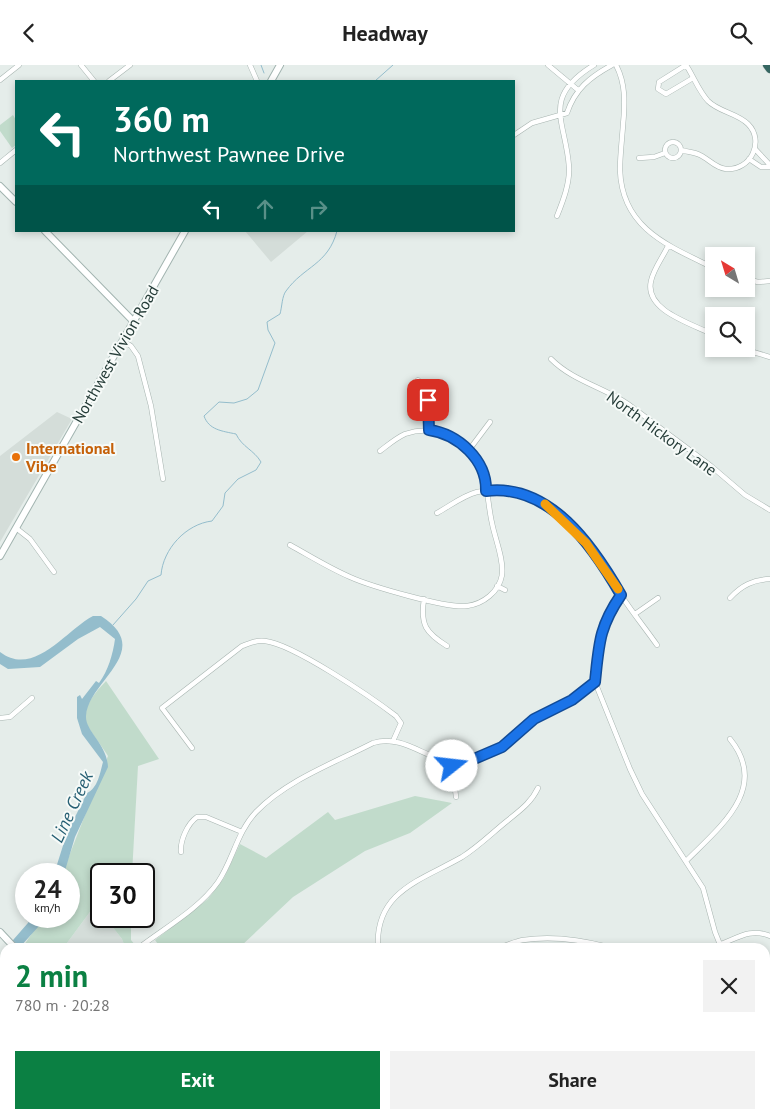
<!DOCTYPE html>
<meta charset="utf-8">
<style>
body{margin:0;font-family:"PT Sans",sans-serif;background:#f2f2f2;color:#222;height:100vh;display:flex;flex-direction:column;font-size:19px;white-space:nowrap}
*{box-sizing:border-box;margin:0}
p{font-size:16px;color:#767676}
.icon{flex:none;width:28px;height:28px;fill:none;stroke:currentColor;stroke-width:2;stroke-linecap:round;stroke-linejoin:round}
.map{position:relative;flex:1;overflow:hidden}
.side{position:absolute;left:0px;top:878px;width:770px;height:176px;display:flex;flex-direction:column;background:#fff;border-radius:15px 15px 0 0;box-shadow:0 2px 8px #0003}
.side>*{flex:none}
.guide{position:absolute;left:15px;top:15px;width:500px;height:152px;border-radius:0px;box-shadow:0 2px 8px #0003;background:#00695c;color:#fff;overflow:hidden}
.needle{width:32px;rotate:322deg}
.tools{position:absolute;left:705px;top:182px;display:grid;gap:10px}
.tools a{display:grid;place-items:center;width:50px;height:50px;border-radius:0px;background:#fff;box-shadow:0 2px 8px #0003;font-size:25px}
.speed{position:absolute;left:15px;top:798px;display:flex;gap:10px;font-size:25px;font-weight:700;text-align:center}
.speed>*{display:grid;place-content:center;width:65px;height:65px;border-radius:50%;background:#fff;box-shadow:0 2px 8px #0003;line-height:1}
.speed small{font-size:12px;font-weight:400}
.speed .limit{border:2px solid #111;border-radius:8px;background:#fff;color:#111}
.pin{position:absolute;display:grid;place-items:center;width:42px;height:42px;color:#fff;margin:-21px;border-radius:10px;box-shadow:0 2px 8px #0006}
.me{position:absolute;width:55px;margin:-28px;rotate:74deg;stroke-linejoin:round;filter:drop-shadow(0 0 4px #0008)}
.turn{display:flex;align-items:center;gap:18px;height:105px;padding:0 15px;font-size:22px}
.turn .icon{width:65px;height:65px;stroke-width:2.5}
.turn b{display:block;font-size:35px;line-height:42px}
.lanes{display:flex;align-items:center;height:48px;padding:0 15px;background:#0003;justify-content:center;gap:25px;direction:ltr}
.lanes .off{opacity:.35}
.round{display:grid;place-items:center;flex:none;width:52px;height:52px;border-radius:0px;background:#f2f2f2}
.head{display:flex;align-items:center;justify-content:space-between;height:85px;padding:0 15px}
h1{font-size:30px;font-weight:600;line-height:38px;color:#0b8043}
.cta{display:flex;gap:10px;margin-top:auto;padding:10px 15px}
.cta a{flex:1;height:58px;border-radius:0px;background:#0b8043;color:#fff;font-size:20px;font-weight:600;line-height:58px;text-align:center}
.cta a+a{background:#f2f2f2;color:#222}
header{display:flex;justify-content:space-between;align-items:center;height:65px;padding:0 15px;background:#fff;font-size:22px;font-weight:600}
.map>svg:first-child{display:block}
.built{fill:#d4ddd9}
.green{fill:#c1dbcb}
.water{fill:#94bdcc}
.lines{fill:none;stroke-linecap:round;stroke-linejoin:round}
.stream{stroke:#94bdcc;stroke-width:1}
.street-casing{stroke:#a8b5b1;stroke-width:5.5}
.secondary-casing{stroke:#a2b4b0;stroke-width:8}
.highway-casing{stroke:#c2c9c8;stroke-width:9}
.street{stroke:#fff;stroke-width:4.5}
.secondary{stroke:#fff;stroke-width:6}
.highway{stroke:#356661;stroke-width:8}
.route-casing{stroke:#114b97;stroke-width:12}
.route{stroke:#1a73e8;stroke-width:9}
.slow{stroke:#f59e0b;stroke-width:9}
.food-dot{fill:#e8710a;stroke:#f6faf8;stroke-width:2}
.labels{text-anchor:middle;stroke-width:4;stroke-linejoin:round;paint-order:stroke}
.street-label{font-size:16px;fill:#263d39;stroke:#f6faf8}
.food-label{font-size:16px;font-weight:bold;fill:#c56008;stroke:#f6faf8;text-anchor:start}
.water-label{font-size:18px;font-style:italic;fill:#265f73;stroke:#f6faf8}
</style>
<header><svg class="icon" aria-label="back" viewBox="0 0 24 24"><path d="M15 5l-7 7 7 7"/></svg>Headway<svg class="icon" aria-label="search" viewBox="0 0 24 24"><circle cx="10" cy="10" r="6"/><path d="M15 15l6 6"/></svg></header>
<div class="map">
<svg width="770" height="1053" viewBox="0 0 770 1053">
<rect width="100%" height="100%" fill="#e5edea"/>
<path class="built" d="M245,166H308L271,197Z
M57,347L72,354L0,477V391Z
M95,840L101,851H104L122,874L125,882H64Z"/>
<path class="green" d="M13,50L16,55V80L12,83L0,66V60Z
M106,616L159,694L138,701L132,809H101V848L95,840L64,882H26L24,880L39,858L48,851H69V809H64L66,799L108,691C104,684 87,662 86,658C81,642 97,626 106,616Z
M415,731L452,738L410,768L365,786L293,832L240,882H160L155,875L208,834L224,813L240,779L266,793L328,747L335,755Z
M104,851H131V875L135,880L125,882L122,874Z
M5,1039V1049H83C66,1053 22,1051 2,1049Z
M219,1049H296L312,1053H226Z
M370,1049H514L503,1053H351Z"/>
<path class="water" d="M93,551H101C156,586 88,616 86,651C85,666 107,679 108,702L75,772L64,809H54L67,768L87,728C98,723 100,708 103,697L82,669L77,653V632L80,630L82,634L96,616L99,618C108,606 113,589 115,574L100,562L78,574L40,602L8,604L0,599V587C34,613 66,565 93,551Z
M34,851H48L20,882H7Z"/>
<g class="lines">
<path class="stream" d="M261,0L264,8
M375,16L393,0
M113,560L136,534L148,516L161,510C163,484 186,459 212,456L223,441L225,428L238,414L256,405L261,397C254,385 242,382 236,369C222,366 209,365 204,351L219,337L234,338L247,334L258,325L275,278L268,265L267,257L280,249C282,242 282,231 286,226C304,201 328,200 337,166"/>
<defs>
<path id="street" d="M81,0L94,16
M250,0L257,16
M548,0L578,25
M616,0C626,19 625,39 623,60C622,75 620,90 620,105C622,164 669,181 714,203
M0,15L19,0
M109,16L130,0
M514,70L532,58L567,48C575,24 590,12 612,0
M665 85a8 8 0 1 1 16 0a8 8 0 1 1-16 0Z
M755,84L770,100
M681,85C687,87 694,87 700,90C709,94 715,103 726,104C751,106 765,76 748,59C737,48 719,47 708,36C698,25 694,12 686,0L659,17L658,24L666,29L693,13
M639,93L654,92L665,88
M749,94L761,102H770
M0,98L16,85
M557,151C563,136 570,118 569,102C566,56 540,33 594,0
M668,181C663,192 654,203 651,216C644,246 693,259 714,270
M746,214L758,217L770,216
M122,275L131,281L138,291L151,341L163,414
M743,284L770,292
M551,294C573,316 603,322 628,339L711,401L745,430L770,445
M418,315L428,335L429,365
M469,385L490,357
M437,448C450,441 462,431 477,427C547,412 589,480 621,530C632,547 645,563 657,580
M16,463L30,474L54,507
M290,480C310,491 329,503 350,512C370,521 448,544 467,541C483,539 499,527 502,510C504,494 495,474 492,458C488,441 488,422 482,406C470,375 436,358 405,369C396,373 388,380 380,386
M497,521L505,525
M730,533C742,520 753,515 770,514
M424,534C420,560 426,568 447,581
M635,549L658,533
M595,617L630,704L642,729L703,823L715,867L721,882
M0,653L10,652L32,633
M192,683L162,643L242,581C250,578 256,575 265,576C293,579 371,632 396,651L401,658L393,676
M452,698L456,732
M181,787C180,776 187,759 197,752H206L242,767
M686,796C720,762 770,723 730,674
M140,882C166,862 199,844 218,817C233,795 237,767 256,747C287,715 334,698 373,678C401,669 424,692 450,697C469,701 495,688 510,676C519,668 526,659 536,653C556,641 577,634 595,617C600,579 599,562 621,530
M378,882C375,826 422,815 462,792C478,782 492,768 507,756C519,746 531,738 538,723
M501,882C508,880 516,876 523,875C550,871 582,875 608,882
M711,882C732,878 747,861 770,871
M765,917L770,921
M765,929L770,934"/>
<path id="secondary" d="M271,16L280,0
M0,121L16,137
M45,166L133,256
M0,491L185,166
M0,867L14,882
M765,982L770,980
M765,992L770,991
M180,1049L186,1053
M561,1053L575,1049
M595,1053L610,1049"/>
<path id="highway" d="M767,0L770,4"/>
</defs>
<use href="#street" class="street-casing"/>
<use href="#secondary" class="secondary-casing"/>
<use href="#highway" class="highway-casing"/>
<use href="#street" class="street"/>
<use href="#secondary" class="secondary"/>
<use href="#highway" class="highway"/>
</g>
<g class="lines">
<defs>
<path id="route" d="M428,335L429,365C458,369 487,395 486,426C550,418 593,481 621,530C599,562 599,579 595,617L572,635L534,654L502,682L467,697L452,698V701"/>
</defs>
<use href="#route" class="route-casing"/>
<use href="#route" class="route"/>
<path class="slow" d="M545,439L586,478L618,524"/>
</g>
<circle class="food-dot" cx="16" cy="392" r="5"/>
<g class="labels">
<g class="street-label">
<text transform="translate(115 289) rotate(-60)" y="6">Northwest Vivion Road</text>
<text transform="translate(662 368) rotate(36)" y="6">North Hickory Lane</text>
</g>
<g class="food-label">
<text x="26" y="389">International<tspan x="26" dy="18">Vibe</tspan></text>
</g>
<g class="water-label">
<text transform="translate(72 742) rotate(-65)" y="6">Line Creek</text>
</g>
</g>
</svg>
<div class="tools">
<a><svg class="needle" viewBox="-14 -14 28 28"><path d="M0-13l5 13h-10z" fill="#e53935"/><path d="M0 13l5-13h-10z" fill="#767676"/></svg></a>
<a><svg class="icon" aria-label="search" viewBox="0 0 24 24"><circle cx="10" cy="10" r="6"/><path d="M15 15l6 6"/></svg></a>
</div>
<div class="speed"><div>24<small>km/h</small></div><div class="limit">30</div></div>
<div class="pin" style="left:428px;top:335px;background:#d93025"><svg class="icon" aria-label="arrive" viewBox="0 0 24 24"><path d="M6 21V4h12l-3 4 3 4H6"/></svg></div>
<svg class="me" style="left:452px;top:701px" viewBox="-20 -20 40 40"><circle r="19" fill="#fff"/><path d="M0-13L10 11 0 6-10 11z" fill="#1a73e8"/></svg>
<div class="guide">
<div class="turn"><svg class="icon" aria-label="left" viewBox="0 0 24 24"><path d="M17 20v-9H6M10 6l-5 5 5 5"/></svg><div><b>360 m</b>Northwest Pawnee Drive</div></div>
<div class="lanes"><svg class="icon" aria-label="left" viewBox="0 0 24 24"><path d="M17 20v-9H6M10 6l-5 5 5 5"/></svg><svg class="icon off" aria-label="ahead" viewBox="0 0 24 24"><path d="M12 20V5M6 11l6-6 6 6"/></svg><svg class="icon off" aria-label="right" viewBox="0 0 24 24"><path d="M7 20v-9h11M14 6l5 5-5 5"/></svg></div>
</div>
<section class="side">
<div class="head"><div><h1>2 min</h1><p>780 m · 20:28</p></div><a class="round"><svg class="icon" aria-label="close" viewBox="0 0 24 24"><path d="M6 6l12 12M18 6L6 18"/></svg></a></div>
<div class="cta"><a>Exit</a><a>Share</a></div>
</section>
</div>
